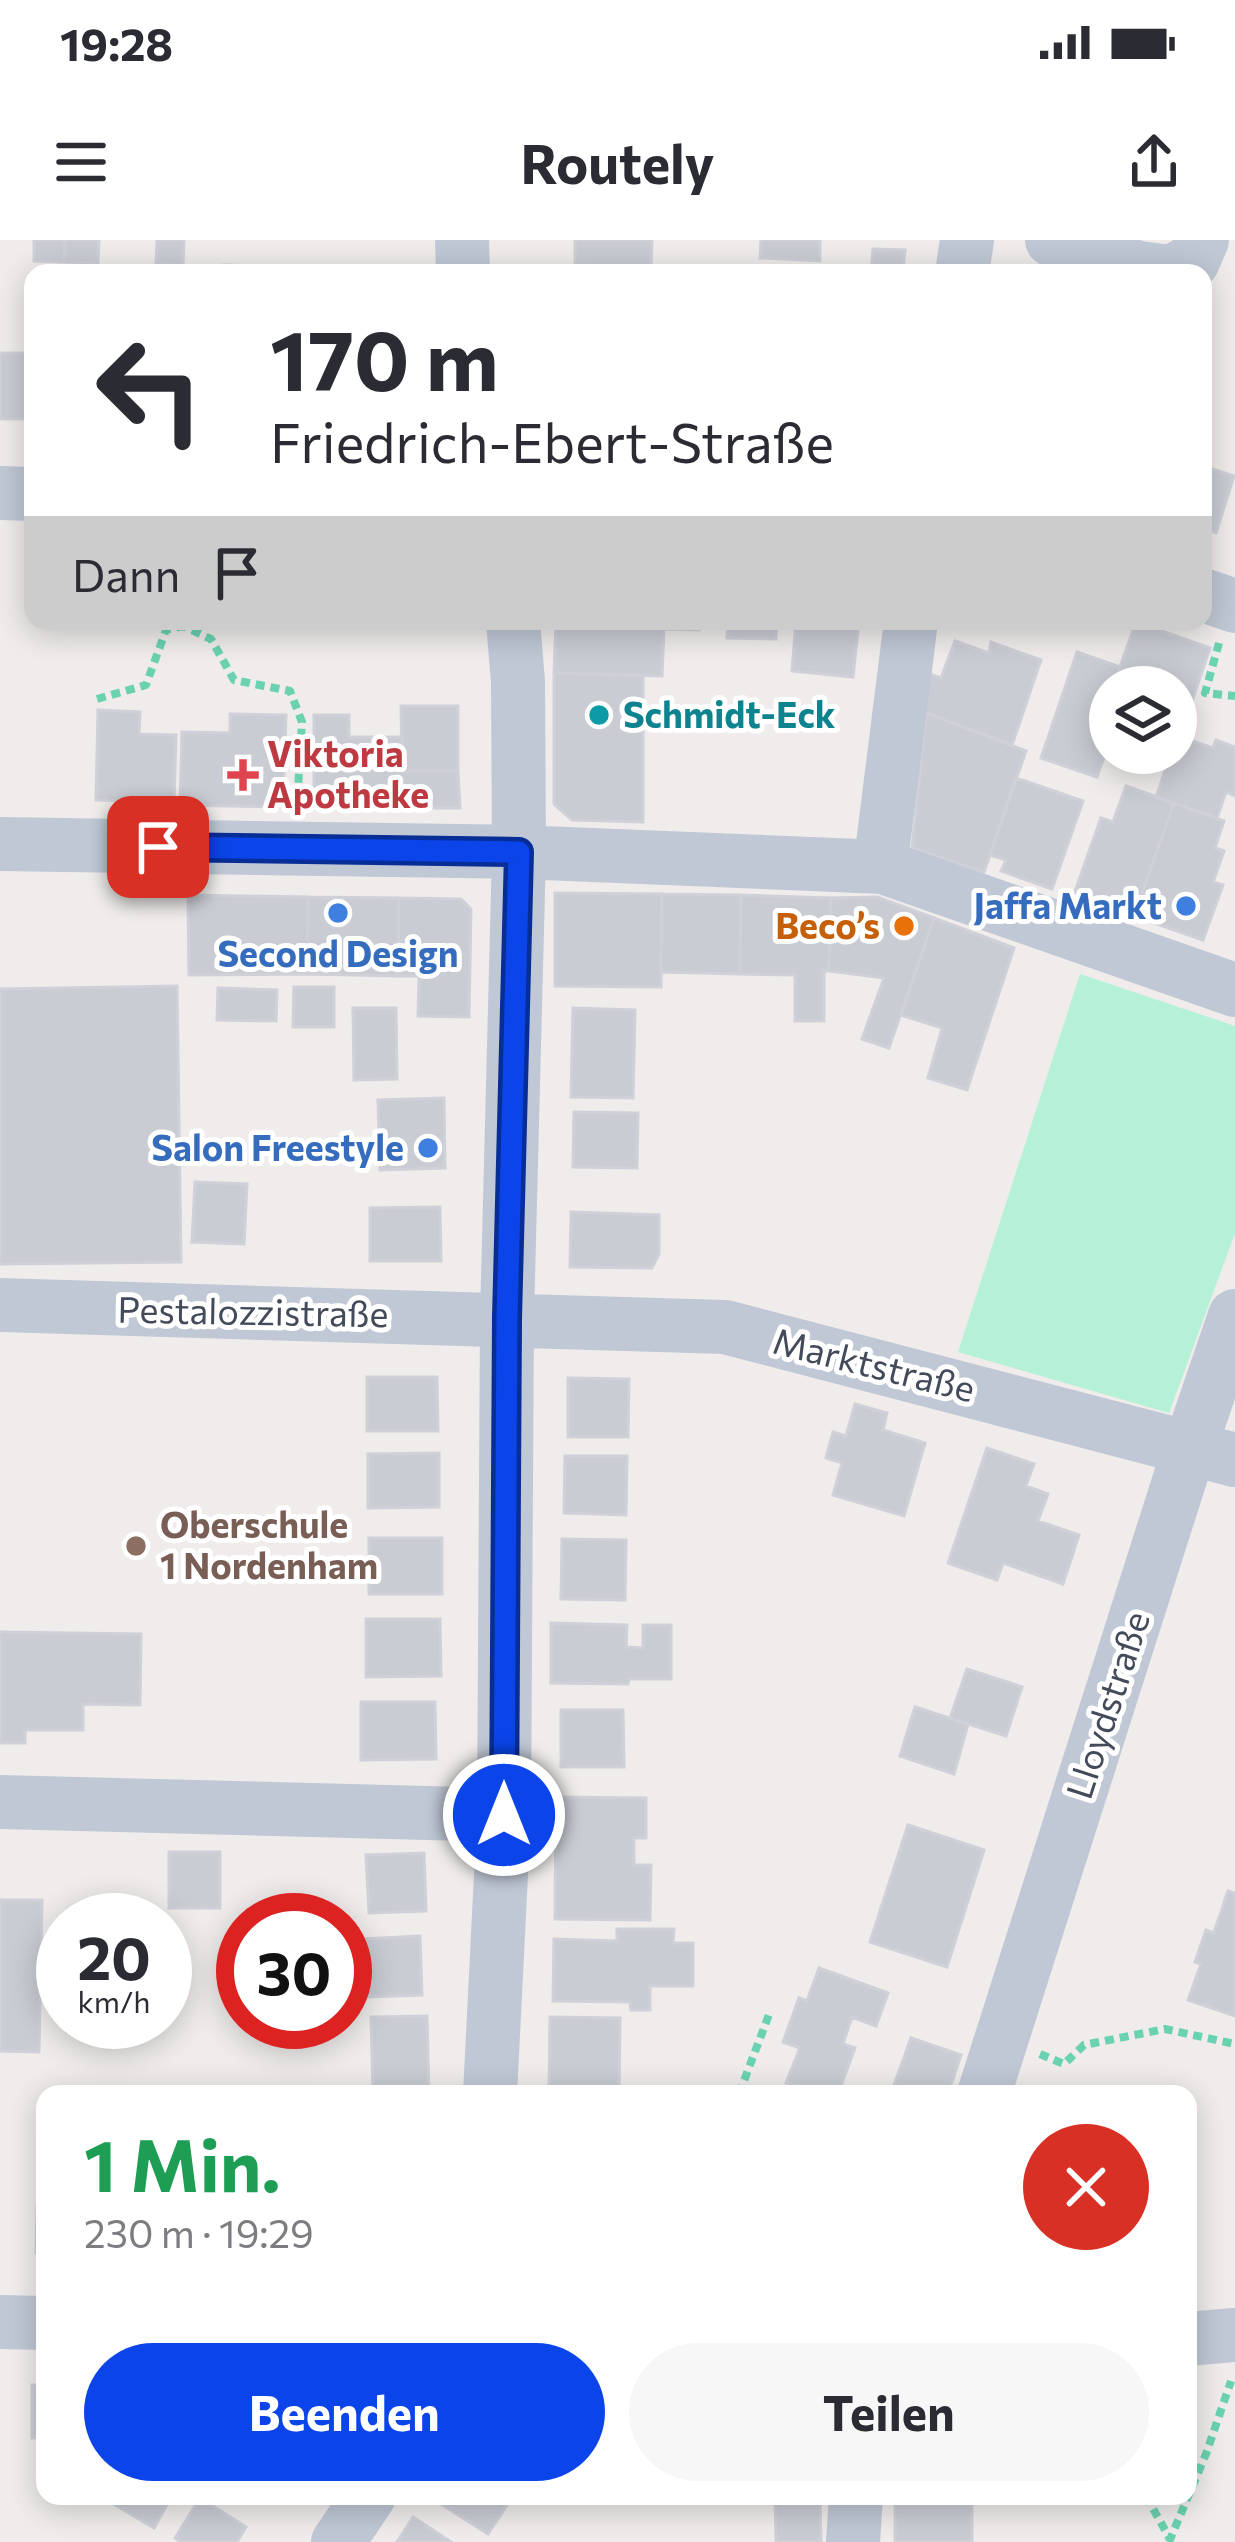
<!DOCTYPE html>
<html lang="de">
<meta charset="utf-8">
<style>
body{margin:0;font-family:Commissioner,sans-serif;background:#f7f7f7;color:#2b2b33;height:100vh;display:flex;flex-direction:column;font-size:45px;white-space:nowrap}
*{box-sizing:border-box;margin:0}
p{font-size:39px;color:#7c7c81}
.icon{flex:none;width:66px;height:66px;fill:none;stroke:currentColor;stroke-width:2;stroke-linecap:round;stroke-linejoin:round}
.map{position:relative;flex:1;overflow:hidden}
.panel{position:absolute;left:36px;top:1845px;width:1161px;height:420px;display:flex;flex-direction:column;background:#fff;border-radius:24px;box-shadow:0 6px 30px #0003}
.panel>*{flex:none}
.guide{position:absolute;left:24px;top:24px;width:1188px;height:366px;border-radius:24px;box-shadow:0 6px 30px #0003;background:#fff;color:#2b2b33;overflow:hidden}
.tools{position:absolute;left:1089px;top:426px;display:grid;gap:24px}
.tools a{display:grid;place-items:center;width:108px;height:108px;border-radius:50%;background:#fff;box-shadow:0 6px 30px #0003;font-size:60px}
.speed{position:absolute;left:36px;top:1653px;display:flex;gap:24px;font-size:60px;font-weight:700;text-align:center}
.speed>*{display:grid;place-content:center;width:156px;height:156px;border-radius:50%;background:#fff;box-shadow:0 6px 30px #0003;line-height:1}
.speed small{font-size:30px;font-weight:400}
.speed .limit{border:18px solid #d22;background:#fff;color:#111}
.pin{position:absolute;display:grid;place-items:center;width:102px;height:102px;color:#fff;margin:-51px;border-radius:24px;box-shadow:0 6px 18px #0006}
.me{position:absolute;width:132px;margin:-66px;rotate:0deg;stroke-linejoin:round;filter:drop-shadow(0 0 9px #0008)}
.turn{display:flex;align-items:center;gap:42px;height:252px;padding:0 48px;font-size:54px}
.turn .icon{width:156px;height:156px;stroke-width:2.5}
.turn b{display:block;font-size:84px;line-height:102px}
.then{display:flex;align-items:center;height:114px;padding:0 48px;background:#0003;gap:24px;font-size:45px}
.round{display:grid;place-items:center;flex:none;width:126px;height:126px;border-radius:63px;background:#f7f7f7}
.headline{display:flex;align-items:center;justify-content:space-between;height:204px;padding:0 48px}
h1{font-size:72px;font-weight:700;line-height:90px;color:#1e9e55}
.action{display:flex;gap:24px;margin-top:auto;padding:24px 48px}
.action a{flex:1;height:138px;border-radius:72px;background:#0b45e9;color:#fff;font-size:48px;font-weight:700;line-height:138px;text-align:center}
.action a+a{background:#f7f7f7;color:#2b2b33}
.status{display:flex;justify-content:space-between;align-items:center;height:84px;padding:0 60px;background:#fff;direction:ltr}
.status svg{height:33px;fill:currentColor}
header{display:flex;justify-content:space-between;align-items:center;height:156px;padding:0 48px;background:#fff;font-size:54px;font-weight:700}
.map>svg:first-child{display:block}
.green{fill:#b4f1d7}
.building{fill:#caccd4;stroke:#cfd0d8;stroke-width:3}
.lines{fill:none;stroke-linecap:round;stroke-linejoin:round}
.path{stroke:#6ad2b1;stroke-width:8;stroke-dasharray:9 6;stroke-linecap:butt}
.minor{stroke:#c0c8d5;stroke-width:54}
.route-casing{stroke:#072d97;stroke-width:30}
.route{stroke:#0b45e9;stroke-width:21}
.culture-dot{fill:#0f9aa8;stroke:#fff;stroke-width:4.5}
.health-dot{fill:#e0444e;stroke:#fff;stroke-width:4.5}
.shop-dot{fill:#3f7fe0;stroke:#fff;stroke-width:4.5}
.food-dot{fill:#e8710a;stroke:#fff;stroke-width:4.5}
.education-dot{fill:#8d6e63;stroke:#fff;stroke-width:4.5}
.labels{text-anchor:middle;stroke-width:10;stroke-linejoin:round;paint-order:stroke}
.culture-label{font-size:36px;font-weight:bold;fill:#0d838f;stroke:#fff;text-anchor:start}
.health-label{font-size:36px;font-weight:bold;fill:#be3a42;stroke:#fff;text-anchor:start}
.shop-label{font-size:36px;font-weight:bold;fill:#366cbe;stroke:#fff;text-anchor:end}
.food-label{font-size:36px;font-weight:bold;fill:#c56008;stroke:#fff;text-anchor:end}
.street-label{font-size:36px;fill:#434b5a;stroke:#fff}
.education-label{font-size:36px;font-weight:bold;fill:#785e54;stroke:#fff;text-anchor:start}
</style>
<div class="status"><b>19:28</b><svg viewBox="0 0 49 12"><path d="M0 12V9h3v3zM5 12V6h3v6zM10 12V3h3v9zM15 12V0h3v12zM26 1h20v11H26zM47 4h2v5h-2z"/></svg></div>
<header><svg class="icon" aria-label="menu" viewBox="0 0 24 24"><path d="M4 6h16M4 12h16M4 18h16"/></svg>Routely<svg class="icon" aria-label="share" viewBox="0 0 24 24"><path d="M12 15V3M7 8l5-5 5 5M5 13v7h14v-7"/></svg></header>
<div class="map">
<svg width="1235" height="2302" viewBox="0 0 1235 2302">
<rect width="100%" height="100%" fill="#efeceb"/>
<path class="green" d="M1080,734L1235,786V993L1169,1173L958,1112Z"/>
<path class="building" d="M34,0H65L64,22L34,21Z
M65,0H99L98,23L64,22Z
M157,0H184L183,25L156,24Z
M575,0H652L651,27L575,25Z
M761,0H820V21L760,18Z
M873,9L905,10L903,33H871Z
M224,25L288,27V33H224Z
M0,113H33V179H0Z
M1203,226L1234,236L1216,293L1203,289Z
M556,381H699V390L664,389L662,436L554,433Z
M728,381H777L776,399L727,398Z
M796,381H859L853,437L792,431Z
M1136,382L1210,408L1191,464L1176,459V447H1141L1116,438Z
M955,401L989,413L991,402L1041,420L1012,505L926,473L930,434L941,438Z
M1077,412L1120,427L1116,438L1130,443L1128,447H1110V500L1097,537L1041,518Z
M554,433L643,436V582L572,580L554,564Z
M401,466H458V531H402Z
M98,470L140,472L139,494L176,495L174,562L96,560Z
M926,473L1026,511L984,632L912,608Z
M230,474L286,475L283,567L180,565L182,492L230,493Z
M314,475H349V497H402V531H458L460,568H314Z
M1177,496L1213,508L1216,500L1235,507V556L1226,552L1217,578L1156,557L1171,513H1176Z
M1016,538L1083,561L1052,649L1001,631L1006,620L990,615Z
M1126,546L1174,563L1134,676L1074,654L1101,578L1113,582Z
M1174,563L1224,581L1215,608L1224,611L1213,642L1223,645L1203,700L1134,676Z
M555,653L662,654L661,747L555,746Z
M662,654L741,655L740,734L661,732Z
M188,655L308,657L307,734L189,735Z
M741,655L831,658L829,731H824V781H795V735L740,734Z
M308,657L399,658L398,736L307,734Z
M877,657L934,678L889,808L862,799L884,738L829,731L831,658Z
M399,658L461,659L471,669L469,777L418,776L419,736H398Z
M934,678L1014,708L967,850L928,838L942,788L901,775Z
M177,746L181,1022L0,1024V749Z
M294,747H334V787H293Z
M218,748L277,750L276,781L217,780Z
M353,768H396L397,839L354,840Z
M573,768L635,770L633,858L571,857Z
M444,858L445,928L380,930L378,860Z
M574,872L638,873L637,928L573,927Z
M195,942L247,944L244,1004L192,1002Z
M440,967L441,1021H370V968Z
M571,972L659,975V1014L652,1028L570,1027Z
M367,1137H437L438,1191H367Z
M568,1138L629,1139L628,1197H568Z
M855,1164L887,1173L883,1190L925,1203L904,1276L833,1255L842,1223L826,1218L833,1192L846,1196Z
M987,1208L1034,1224L1026,1246L1048,1254L1038,1281L1079,1295L1063,1344L1003,1323L997,1340L948,1323Z
M439,1213V1267L368,1268V1214Z
M565,1216H627L626,1275L564,1273Z
M369,1298H442V1354H369Z
M562,1299L626,1300L625,1360L561,1359Z
M366,1379H440L441,1436L366,1437Z
M551,1383L627,1385L626,1407L643,1408V1385H671V1439H629L628,1444L551,1443Z
M0,1392L141,1394L140,1465L83,1464V1490H25V1503H0Z
M967,1429L1022,1447L1006,1496L950,1478Z
M361,1462H435L436,1519L361,1520Z
M915,1467L968,1484L954,1534L900,1516Z
M561,1470H623L624,1527H561Z
M556,1557L646,1558V1598H634V1625H651L650,1680L555,1679Z
M908,1585L984,1610L947,1727L870,1702Z
M169,1612H220V1668H169Z
M424,1613L426,1671L369,1673L366,1615Z
M1228,1651L1235,1653V1776L1188,1760L1201,1724L1195,1722L1206,1690L1214,1693Z
M0,1660H42L39,1812L0,1811Z
M617,1689H674L673,1703H693V1746H650V1770H631L630,1762L553,1761L554,1699L617,1701Z
M420,1696L422,1755L366,1757L363,1699Z
M819,1728L888,1753L876,1786L852,1777L843,1804L855,1808L838,1854L786,1843L800,1808L783,1802L799,1758L807,1761Z
M427,1776L429,1854H373L371,1777Z
M550,1777L620,1778L619,1854H549Z
M67,1782H120V1794L67,1792Z
M911,1798L961,1815L948,1854H913L893,1848Z
M37,1966H45V2014L36,2013Z
M32,2145H45V2198H32Z
M100,2256H172L154,2288Z
M438,2256H513L488,2294L435,2260Z
M775,2256H820L821,2302H776Z
M895,2256H972V2302H895Z
M200,2258L246,2287L237,2302H181L175,2298Z
M413,2277L451,2302H397Z"/>
<g class="lines">
<path class="path" d="M183,381V386L211,399L234,440L290,451L302,482L297,566
M1219,403L1205,453L1235,456
M97,459L146,445L166,390L183,386
M1040,1814L1064,1824L1084,1805L1165,1789L1235,1804
M739,1854L770,1772
M1146,2256L1170,2299
M1169,2302L1206,2214L1231,2141"/>
<path class="minor" d="M462,0L463,33
M1052,0L1139,28L1170,32L1193,21L1202,0
M962,33L967,0
M0,253L33,254
M1203,355L1235,366
M0,604L519,612L883,627L1235,750
M883,604L911,381
M0,1065L725,1087L1235,1220
M0,1562L504,1575
M490,1854L504,1575L507,1078L519,612L518,442L513,381
M984,1854L1190,1207L1235,1076
M0,2082L45,2083
M1188,2099L1235,2095
M338,2302L369,2256
M853,2302L856,2256"/>
</g>
<g class="lines">
<defs>
<path id="route" d="M158,607L519,612L507,1078L504,1575"/>
</defs>
<use href="#route" class="route-casing"/>
<use href="#route" class="route"/>
</g>
<circle class="culture-dot" cx="599" cy="475" r="12"/>
<path class="health-dot" d="M237 517h12v12h12v12h-12v12h-12v-12h-12v-12h12z"/>
<g class="shop-dot">
<circle cx="1186" cy="666" r="12"/>
<circle cx="338" cy="673" r="12"/>
<circle cx="428" cy="908" r="12"/>
</g>
<circle class="food-dot" cx="904" cy="686" r="12"/>
<circle class="education-dot" cx="136" cy="1306" r="12"/>
<g class="labels">
<g class="culture-label">
<text x="623" y="488">Schmidt-Eck</text>
</g>
<g class="health-label">
<text x="267" y="527">Viktoria<tspan x="267" dy="41">Apotheke</tspan></text>
</g>
<g class="shop-label">
<text x="1162" y="679">Jaffa Markt</text>
<text x="338" y="727" text-anchor="middle">Second Design</text>
<text x="404" y="921">Salon Freestyle</text>
</g>
<g class="food-label">
<text x="880" y="699">Beco’s</text>
</g>
<g class="street-label">
<text transform="translate(253 1072) rotate(1)" y="13">Pestalozzistraße</text>
<text transform="translate(874 1125) rotate(14)" y="13">Marktstraße</text>
<text transform="translate(1108 1465) rotate(-72)" y="13">Lloydstraße</text>
</g>
<g class="education-label">
<text x="160" y="1298">Oberschule<tspan x="160" dy="41">1 Nordenham</tspan></text>
</g>
</g>
</svg>
<div class="tools">
<a><svg class="icon" aria-label="layers" viewBox="0 0 24 24"><path d="M12 4l9 5-9 5-9-5zM3 14l9 5 9-5"/></svg></a>
</div>
<div class="speed"><div>20<small>km/h</small></div><div class="limit">30</div></div>
<div class="pin" style="left:158px;top:607px;background:#d93025"><svg class="icon" aria-label="arrive" viewBox="0 0 24 24"><path d="M6 21V4h12l-3 4 3 4H6"/></svg></div>
<svg class="me" style="left:504px;top:1575px" viewBox="-20 -20 40 40"><circle r="17" fill="#0b45e9" stroke="#fff" stroke-width="3"/><path d="M0-11L8 9 0 5-8 9z" fill="#fff"/></svg>
<div class="guide">
<div class="turn"><svg class="icon" aria-label="left" viewBox="0 0 24 24"><path d="M17 20v-9H6M10 6l-5 5 5 5"/></svg><div><b>170 m</b>Friedrich-Ebert-Straße</div></div>
<div class="then">Dann<svg class="icon" aria-label="arrive" viewBox="0 0 24 24"><path d="M6 21V4h12l-3 4 3 4H6"/></svg></div>
</div>
<section class="panel">
<div class="headline"><div><h1>1 Min.</h1><p>230 m · 19:29</p></div><a class="round" style="background:#d93025;color:#fff"><svg class="icon" aria-label="close" viewBox="0 0 24 24"><path d="M6 6l12 12M18 6L6 18"/></svg></a></div>
<div class="action"><a>Beenden</a><a>Teilen</a></div>
</section>
</div>
